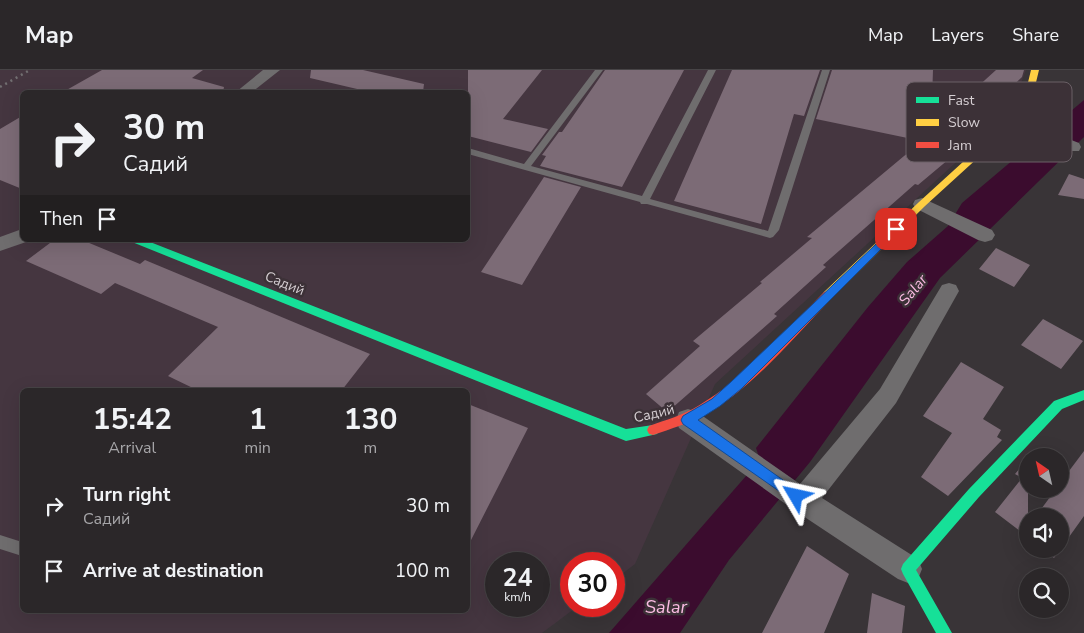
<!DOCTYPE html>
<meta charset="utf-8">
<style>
body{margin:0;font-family:"Nunito Sans",sans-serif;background:#332f31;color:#f1f3f6;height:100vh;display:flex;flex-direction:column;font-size:19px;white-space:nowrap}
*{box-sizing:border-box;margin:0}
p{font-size:16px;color:#a6a5a8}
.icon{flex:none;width:28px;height:28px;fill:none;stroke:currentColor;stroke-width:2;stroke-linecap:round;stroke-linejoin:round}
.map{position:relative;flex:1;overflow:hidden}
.details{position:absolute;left:20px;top:318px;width:450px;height:225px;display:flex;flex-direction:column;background:#2b2729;border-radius:8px;box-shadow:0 5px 20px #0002,0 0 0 1px #474446}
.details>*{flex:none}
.banner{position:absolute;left:20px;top:20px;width:450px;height:152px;border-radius:8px;box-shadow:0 5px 20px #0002,0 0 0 1px #474446;background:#2b2729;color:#f1f3f6;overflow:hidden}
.needle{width:32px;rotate:326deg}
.buttons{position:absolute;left:1019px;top:378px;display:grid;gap:10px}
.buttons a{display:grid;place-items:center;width:50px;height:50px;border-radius:50%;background:#2b2729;box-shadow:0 5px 20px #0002,0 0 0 1px #474446;font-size:25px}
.speed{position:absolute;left:485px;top:482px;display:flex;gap:10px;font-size:25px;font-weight:700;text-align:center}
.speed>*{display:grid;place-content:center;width:65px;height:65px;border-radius:50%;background:#2b2729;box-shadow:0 5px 20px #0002,0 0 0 1px #474446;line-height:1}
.speed small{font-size:12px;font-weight:400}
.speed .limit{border:8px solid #d22;background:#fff;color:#111}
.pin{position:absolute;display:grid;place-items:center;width:42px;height:42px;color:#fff;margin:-21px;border-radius:10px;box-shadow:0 2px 8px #0006}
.me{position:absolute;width:55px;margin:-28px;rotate:306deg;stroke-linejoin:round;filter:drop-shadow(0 0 4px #0008)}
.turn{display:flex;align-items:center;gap:18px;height:105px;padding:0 20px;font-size:22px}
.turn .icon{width:65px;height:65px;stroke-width:2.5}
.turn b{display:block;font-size:35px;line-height:42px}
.then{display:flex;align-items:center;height:48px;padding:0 20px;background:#0003;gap:10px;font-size:19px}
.eta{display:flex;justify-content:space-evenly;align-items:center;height:85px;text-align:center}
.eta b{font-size:30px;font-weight:700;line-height:35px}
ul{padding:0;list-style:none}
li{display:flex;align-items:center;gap:15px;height:65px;padding:0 20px}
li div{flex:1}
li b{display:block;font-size:19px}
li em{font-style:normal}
header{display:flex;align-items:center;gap:30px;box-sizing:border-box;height:70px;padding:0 25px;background:#2b2729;border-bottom:1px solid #474446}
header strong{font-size:24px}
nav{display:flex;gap:28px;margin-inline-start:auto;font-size:18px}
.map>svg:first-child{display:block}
.built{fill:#453640;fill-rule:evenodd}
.water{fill:#3b0c2e}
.building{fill:#7c6b76}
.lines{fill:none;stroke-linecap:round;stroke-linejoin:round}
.lane{fill:#6f6d6e;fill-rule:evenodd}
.street{fill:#6f6d6e;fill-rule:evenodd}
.fast{fill:#16e098;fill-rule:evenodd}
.slow{fill:#ffcf43;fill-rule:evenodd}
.jam{fill:#f24e42;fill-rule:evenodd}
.rail{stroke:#726f71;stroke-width:2.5;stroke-dasharray:2 4;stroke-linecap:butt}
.route{fill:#1a73e8;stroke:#114b97}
.labels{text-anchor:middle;stroke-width:5;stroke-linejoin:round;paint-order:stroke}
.street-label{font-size:14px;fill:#d6cfd3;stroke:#3c3137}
.water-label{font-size:15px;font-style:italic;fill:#fabbe2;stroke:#3c3137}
.near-water-label{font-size:18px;font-style:italic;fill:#fabbe2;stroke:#3c3137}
.key{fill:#3c3137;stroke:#6a6066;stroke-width:1}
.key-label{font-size:14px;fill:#d6cfd3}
</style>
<header>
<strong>Map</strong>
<nav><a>Map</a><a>Layers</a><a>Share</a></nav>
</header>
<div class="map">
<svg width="1084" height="563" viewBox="0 0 1084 563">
<rect width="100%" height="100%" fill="#393437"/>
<path class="built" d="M0,0H1026L1017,23L969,67L978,72L715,314L635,494L614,510V494H571V536H578L542,563H0ZM22,22H468V170H22ZM22,320H468V540H22ZM496,494H539V536H496Z"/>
<path class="water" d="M1084,30V67L940,208L810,392L729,490L680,563H609L760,390L756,378L868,237L907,192L948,156L962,133Z"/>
<path class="building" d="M102,0H203L192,8L224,17L223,22H63Z
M311,0H363L424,14L423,22H370L310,8Z
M468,0H542L503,49L548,59L531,82L468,66Z
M605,0H684L622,117L540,96L546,86L542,85L559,62H562Z
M732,0H820L804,46L794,44L761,154L674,131Z
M832,0H933L931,59L996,0H1024L1022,7L940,85L949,89L918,115L915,114L823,195L826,197L774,244L777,246L671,339L666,341L646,324L700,276L693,271L762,213L760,212L812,168L807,167L922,71L816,49Z
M22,46V119L0,110V59Z
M1069,104L1084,109V129L1058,125Z
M544,107L581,117L522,215L481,202Z
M54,170H82L140,194L145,190L370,284L342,320H197L168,306L218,257L115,213L101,224L26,191Z
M996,178L1030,195L1014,217L979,199Z
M1043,249L1083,271L1061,299L1021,275Z
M961,292L1004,317L983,349L1001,360L997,367L1002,370L948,426L921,407L952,363L923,346Z
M468,334L528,358L468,476Z
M1084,381V446L1054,488L1043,479H1060V446H1036L1056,419H1060V413Z
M1028,389V467L995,442L1022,408L1015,404Z
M807,476L849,504L824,563H762Z
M872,523L905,536L902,563H867Z"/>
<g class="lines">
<path class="lane" d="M595,0H603L531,96L642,126L708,0H716L650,129L768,161L822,0H830L779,160L773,167L770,168L647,134H641L640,132L468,84V78L524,94Z
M0,465L22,472V486L0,479Z"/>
<path class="street" d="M263,0H280L252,22H236Z
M1012,47L1079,73L1081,77L1079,81H1067L1006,55L1004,52L1006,49Z
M922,128L992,160L995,165L992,170L985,172L978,170L915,138L913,134L915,130Z
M22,159V170L29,171L0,181V167Z
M949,213L956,215L959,221L896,333L822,428L918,489L922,499L918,509L908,513L898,509L794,440L679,358L676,350L679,342L688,339L697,342L800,414L880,319L942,215Z"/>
<path class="fast" d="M130,170H145L626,359L653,355L657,356L659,360L657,364L626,371L132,172Z
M1084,320V330L1062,339L979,427L916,500L952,563H936L903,504L901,499L903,494L969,419L1054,331Z"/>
<path class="slow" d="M1031,0H1039L1031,33L1015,54L925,136L832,228H824L823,225L824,222L919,132L1009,50L1023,33Z"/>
<path class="jam" d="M828,221L832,222L833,225L832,228C793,268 755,316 706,344C689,353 671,359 653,365L649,364L647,360L649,356C666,350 683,345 698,336C747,307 785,262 824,222Z"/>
<path class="rail" d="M0,17L30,0"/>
</g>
<path class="route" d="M896,155L901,159L741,319L720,336L698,350L800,422L802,426L800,431L796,433L683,354L681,350L683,346L712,329L732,311Z"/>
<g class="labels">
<g class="street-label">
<text transform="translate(285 213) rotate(22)" y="5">Садий</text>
<text transform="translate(654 343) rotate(-13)" y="5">Садий</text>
</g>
<g class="water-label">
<text transform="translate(913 220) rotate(-50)" y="5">Salar</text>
</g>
<g class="near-water-label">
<text x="666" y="543">Salar</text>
</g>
</g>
<rect x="906" y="12" width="166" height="80" rx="8" class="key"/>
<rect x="916" y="27" width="23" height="6" fill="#16e098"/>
<rect x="916" y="49" width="23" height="7" fill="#ffcf43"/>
<rect x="916" y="72" width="23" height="6" fill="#f24e42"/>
<g class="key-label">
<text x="948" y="35">Fast</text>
<text x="948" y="57">Slow</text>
<text x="948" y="80">Jam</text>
</g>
</svg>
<div class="buttons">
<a><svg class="needle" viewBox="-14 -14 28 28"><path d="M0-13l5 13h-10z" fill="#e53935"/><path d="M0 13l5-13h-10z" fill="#a6a5a8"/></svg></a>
<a><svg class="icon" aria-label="sound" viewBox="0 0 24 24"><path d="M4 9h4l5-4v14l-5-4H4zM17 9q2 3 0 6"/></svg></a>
<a><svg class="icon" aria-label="search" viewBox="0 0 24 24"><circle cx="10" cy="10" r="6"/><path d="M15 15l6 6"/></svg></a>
</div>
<div class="speed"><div>24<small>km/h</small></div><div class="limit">30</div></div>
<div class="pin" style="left:896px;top:159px;background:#d93025"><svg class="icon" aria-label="arrive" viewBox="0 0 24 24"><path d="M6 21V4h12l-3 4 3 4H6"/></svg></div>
<svg class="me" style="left:796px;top:426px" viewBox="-20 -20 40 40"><path d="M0-17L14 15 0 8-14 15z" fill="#1a73e8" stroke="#fff" stroke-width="4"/></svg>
<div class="banner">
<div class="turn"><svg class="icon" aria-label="right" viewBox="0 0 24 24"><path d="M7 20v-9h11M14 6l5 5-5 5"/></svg><div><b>30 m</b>Садий</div></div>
<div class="then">Then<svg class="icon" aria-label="arrive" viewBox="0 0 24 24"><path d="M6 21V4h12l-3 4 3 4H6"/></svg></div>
</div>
<section class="details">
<div class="eta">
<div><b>15:42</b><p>Arrival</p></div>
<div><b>1</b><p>min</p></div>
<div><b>130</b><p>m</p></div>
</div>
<ul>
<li><svg class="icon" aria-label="right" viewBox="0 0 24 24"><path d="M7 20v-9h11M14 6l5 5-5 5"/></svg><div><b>Turn right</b><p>Садий</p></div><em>30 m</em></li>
<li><svg class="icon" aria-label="arrive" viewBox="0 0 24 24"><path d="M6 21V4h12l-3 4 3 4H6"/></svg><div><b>Arrive at destination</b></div><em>100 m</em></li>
</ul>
</section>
</div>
